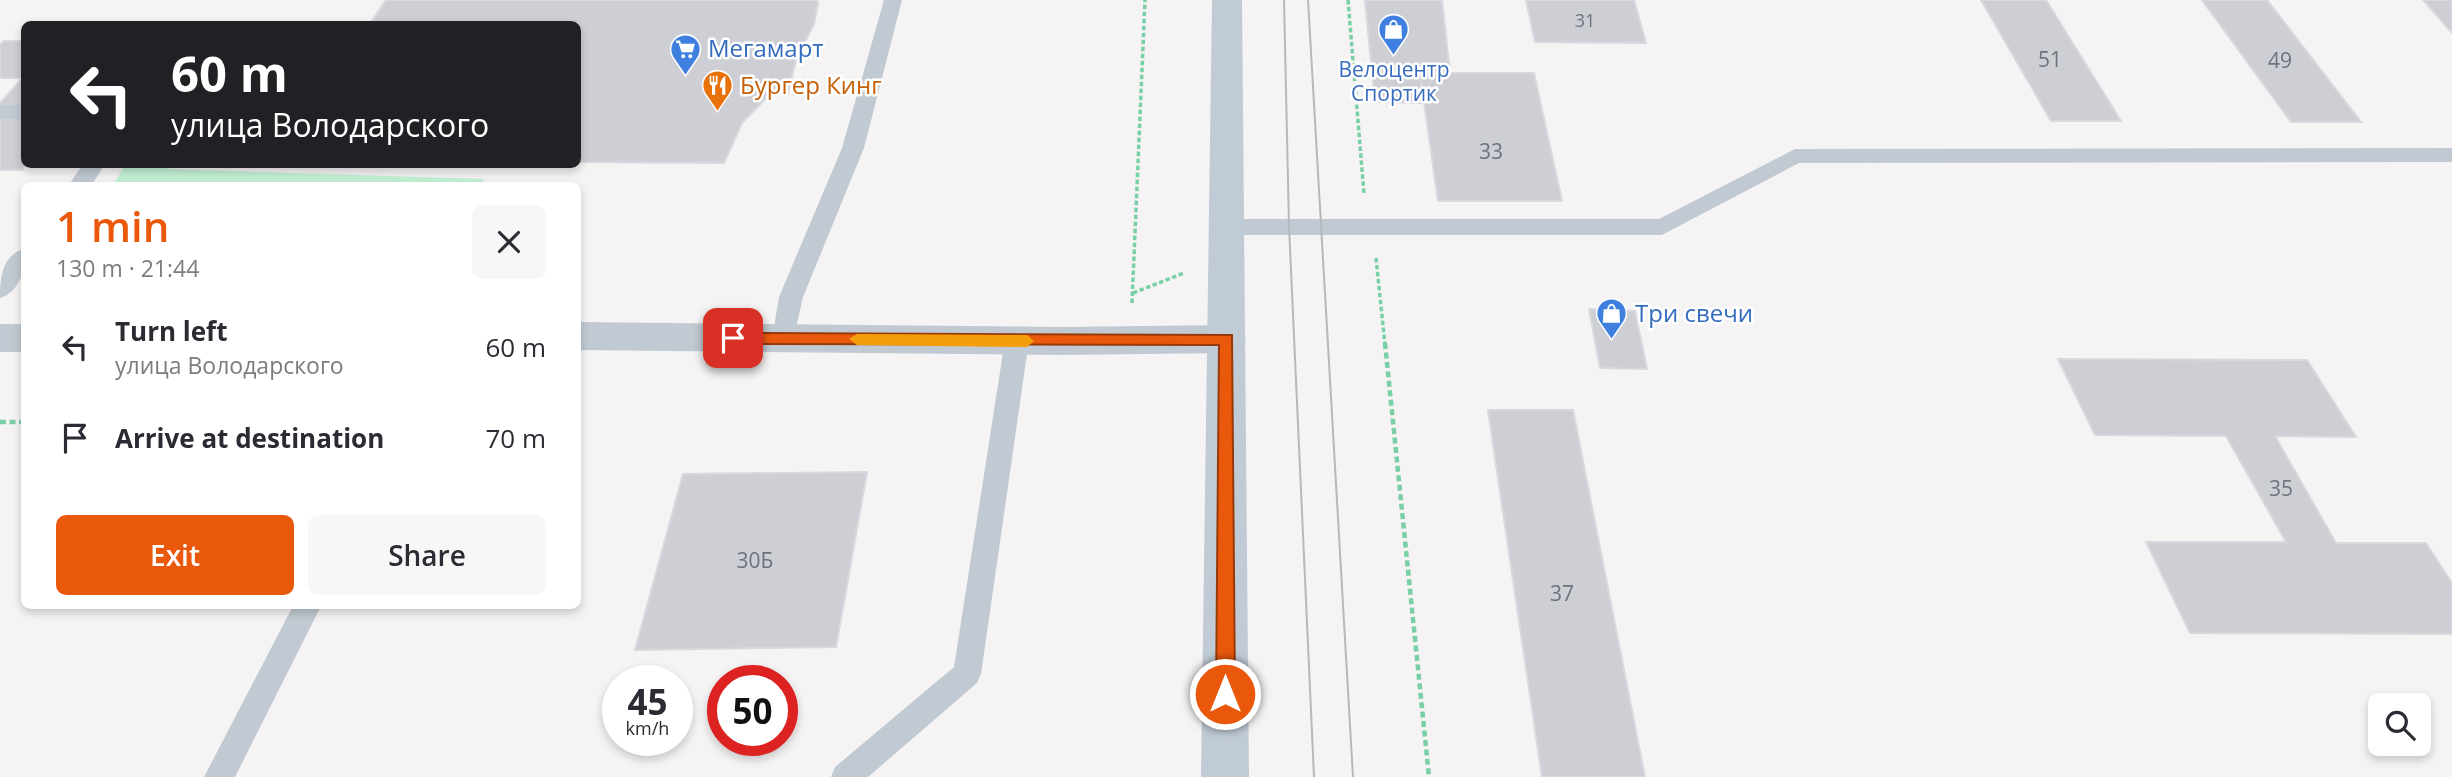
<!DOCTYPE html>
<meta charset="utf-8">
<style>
body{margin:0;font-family:"Open Sans",sans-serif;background:#f7f7f7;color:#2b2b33;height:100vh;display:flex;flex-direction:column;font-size:26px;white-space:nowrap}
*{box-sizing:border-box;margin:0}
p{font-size:23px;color:#7c7c81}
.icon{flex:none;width:38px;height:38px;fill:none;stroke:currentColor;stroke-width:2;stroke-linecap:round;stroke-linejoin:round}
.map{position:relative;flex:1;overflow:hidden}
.sheet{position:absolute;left:21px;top:182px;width:560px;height:427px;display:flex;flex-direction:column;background:#fff;border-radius:10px;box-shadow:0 4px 10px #0003}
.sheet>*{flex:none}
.banner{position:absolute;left:21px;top:21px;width:560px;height:147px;border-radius:10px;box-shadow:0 4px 10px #0003;background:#202124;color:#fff;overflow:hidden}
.buttons{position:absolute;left:2368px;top:693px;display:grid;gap:14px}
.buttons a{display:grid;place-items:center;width:63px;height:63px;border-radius:10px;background:#fff;box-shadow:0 4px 10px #0003;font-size:35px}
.speed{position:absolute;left:602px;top:665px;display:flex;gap:14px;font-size:35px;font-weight:700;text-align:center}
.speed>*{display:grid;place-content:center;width:91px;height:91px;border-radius:50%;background:#fff;box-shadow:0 4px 10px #0003;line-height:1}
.speed small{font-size:18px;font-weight:400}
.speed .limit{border:10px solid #d22;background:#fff;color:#111}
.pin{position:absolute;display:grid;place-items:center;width:60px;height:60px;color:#fff;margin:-30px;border-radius:14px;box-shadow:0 4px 10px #0006}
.me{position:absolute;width:77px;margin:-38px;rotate:0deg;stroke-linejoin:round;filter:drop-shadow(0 0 5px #0008)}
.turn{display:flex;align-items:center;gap:24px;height:147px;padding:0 35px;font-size:32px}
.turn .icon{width:91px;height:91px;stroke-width:2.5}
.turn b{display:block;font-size:49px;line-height:60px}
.round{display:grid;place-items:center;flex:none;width:74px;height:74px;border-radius:10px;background:#f7f7f7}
.headline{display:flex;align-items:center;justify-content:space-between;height:119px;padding:0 35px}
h1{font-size:42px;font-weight:600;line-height:52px;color:#ea580c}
.action{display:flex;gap:14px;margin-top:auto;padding:14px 35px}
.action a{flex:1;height:80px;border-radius:10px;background:#ea580c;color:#fff;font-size:28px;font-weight:600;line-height:80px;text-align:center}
.action a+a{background:#f7f7f7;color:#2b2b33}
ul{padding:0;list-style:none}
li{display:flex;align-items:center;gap:21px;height:91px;padding:0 35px}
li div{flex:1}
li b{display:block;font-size:26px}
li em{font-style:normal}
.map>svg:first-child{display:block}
.green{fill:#c3f1d5}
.building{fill:#cdcfd5;stroke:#d7d9de;stroke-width:2}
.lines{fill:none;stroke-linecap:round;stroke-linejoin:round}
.path-far1{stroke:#7ad0a6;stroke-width:3.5;stroke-dasharray:4.5 2.5;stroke-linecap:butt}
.path{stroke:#7ad0a6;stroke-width:4.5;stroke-dasharray:6 3.5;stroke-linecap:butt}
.lane{fill:#c1cad2;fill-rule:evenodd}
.street{fill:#c1cad2;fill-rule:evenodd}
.secondary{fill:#c1cbd6;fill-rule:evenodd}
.tram{stroke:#b5b8bd;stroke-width:2}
.route{fill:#ea580c;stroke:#983908;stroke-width:2}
.slow{fill:#f59e0b}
.labels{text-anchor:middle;stroke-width:5;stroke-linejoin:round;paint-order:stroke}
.far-number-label{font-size:18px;fill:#6b747e}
.number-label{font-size:21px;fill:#6b747e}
.far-shop-label{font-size:21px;fill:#366cbe;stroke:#fff}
.shop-label{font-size:24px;fill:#366cbe;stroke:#fff;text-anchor:start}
.food-label{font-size:24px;fill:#c56008;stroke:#fff;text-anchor:start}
</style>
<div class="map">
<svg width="2452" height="777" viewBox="0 0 2452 777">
<rect width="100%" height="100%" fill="#f5f3f3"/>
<path class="green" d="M125,165H171L169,169L484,179L481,186L113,185Z"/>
<path class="building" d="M386,0H817L818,4L814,24L796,60L788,93L772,92L742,123L724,163L578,162V24H370Z
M1365,0H1442L1450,73H1420L1424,103L1375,102Z
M1526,0H1634L1646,43L1535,42Z
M1981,0H2046L2121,121H2051Z
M2202,0H2267L2361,122H2291Z
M2423,0H2452V33Z
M4,41H24L26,164L22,170H0V103L23,78H0V45Z
M1420,73H1534L1562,201H1438Z
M1589,309L1635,311L1647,369L1600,368Z
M2058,359L2307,360L2356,437L2275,436L2336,543H2426L2452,583V634L2190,633L2146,542H2286L2226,436L2095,435Z
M1488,410H1573L1645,777H1542Z
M867,472L836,647L635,650L683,474Z"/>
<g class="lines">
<path class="path-far1" d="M1348,0L1364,194
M505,186L507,183
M1376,258L1385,345
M1133,293L1184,273
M1132,303L1145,0"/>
<path class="path" d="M1385,343L1429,777
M0,422H24"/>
<path class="lane" d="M884,0H902L864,148L803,297L792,345L784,348L776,345L772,339L779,297L842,148Z
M0,105H24V119H0Z
M2452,148V162L1799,163L1662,235H1227L1219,233L1216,227L1219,221L1227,219H1659L1795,149Z
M83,164H105L91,186H68Z
M24,249C26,268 21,291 0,298C0,278 2,255 24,249Z
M1017,331L1025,334L1029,340L981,674L977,683L868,777H831L835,767L954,667L1005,340L1009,334Z
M293,606H321L235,777H204Z"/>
<path class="street" d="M578,322L1061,327L1227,325L1240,329L1246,339L1240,349L1227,353L1061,355L578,350Z
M0,324H24V352H0Z"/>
<path class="secondary" d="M1212,0H1242L1249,777H1201Z"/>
<path class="tram" d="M1284,0L1289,226L1314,777
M1308,0L1353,777"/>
</g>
<path class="route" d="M733,333L1232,335L1235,694L1232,700L1225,703L1219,700L1216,694L1219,345L733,344L725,338Z"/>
<path class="slow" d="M857,334L1027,335L1034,341L1027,347L857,345L849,339Z"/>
<defs>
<symbol id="shop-pin" viewBox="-11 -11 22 30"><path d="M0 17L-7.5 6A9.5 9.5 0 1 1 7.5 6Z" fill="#3f7fe0" stroke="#fff"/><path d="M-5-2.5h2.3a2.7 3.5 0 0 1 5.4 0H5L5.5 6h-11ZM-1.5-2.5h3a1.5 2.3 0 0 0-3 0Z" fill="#fff"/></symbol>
<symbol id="supermarket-pin" viewBox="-11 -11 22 30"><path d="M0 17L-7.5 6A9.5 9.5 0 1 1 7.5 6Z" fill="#3f7fe0" stroke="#fff"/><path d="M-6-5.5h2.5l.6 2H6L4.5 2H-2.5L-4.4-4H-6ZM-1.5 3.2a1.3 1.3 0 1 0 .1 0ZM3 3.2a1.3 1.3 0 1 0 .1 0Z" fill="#fff"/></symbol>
<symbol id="restaurant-pin" viewBox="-11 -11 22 30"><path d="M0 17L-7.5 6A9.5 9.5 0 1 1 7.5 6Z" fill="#e8710a" stroke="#fff"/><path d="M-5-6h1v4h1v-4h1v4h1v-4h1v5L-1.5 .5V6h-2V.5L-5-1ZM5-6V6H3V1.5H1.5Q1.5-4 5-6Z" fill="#fff"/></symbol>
</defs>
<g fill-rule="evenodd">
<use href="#shop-pin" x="1376" y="12" width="35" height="47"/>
<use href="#supermarket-pin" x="668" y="32" width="35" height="47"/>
<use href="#restaurant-pin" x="700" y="68" width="35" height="47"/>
<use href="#shop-pin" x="1594" y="296" width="35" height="47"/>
</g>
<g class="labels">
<g class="far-number-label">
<text x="1585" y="27">31</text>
</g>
<g class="number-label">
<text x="2050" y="67">51</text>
<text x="2280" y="68">49</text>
<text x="1491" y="159">33</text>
<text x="2281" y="496">35</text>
<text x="755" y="568">30Б</text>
<text x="1562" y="601">37</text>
</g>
<g class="far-shop-label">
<text x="1394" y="77">Велоцентр<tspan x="1394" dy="24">Спортик</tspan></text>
</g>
<g class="shop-label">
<text x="708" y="57">Мегамарт</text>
<text x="1635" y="322">Три свечи</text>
</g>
<g class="food-label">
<text x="740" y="94">Бургер Кинг</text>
</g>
</g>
</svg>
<div class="buttons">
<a><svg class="icon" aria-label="search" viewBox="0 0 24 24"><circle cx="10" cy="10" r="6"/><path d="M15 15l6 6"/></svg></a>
</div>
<div class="speed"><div>45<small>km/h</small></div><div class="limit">50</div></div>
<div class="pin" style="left:733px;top:338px;background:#d93025"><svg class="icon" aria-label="arrive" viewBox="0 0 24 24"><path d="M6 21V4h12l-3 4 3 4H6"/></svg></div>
<svg class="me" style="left:1225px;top:694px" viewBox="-20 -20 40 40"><circle r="17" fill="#ea580c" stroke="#fff" stroke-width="3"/><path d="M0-11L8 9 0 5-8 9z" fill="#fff"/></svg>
<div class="banner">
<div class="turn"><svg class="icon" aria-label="left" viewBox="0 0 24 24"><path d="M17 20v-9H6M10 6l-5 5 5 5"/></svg><div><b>60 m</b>улица Володарского</div></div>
</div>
<section class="sheet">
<div class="headline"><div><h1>1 min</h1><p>130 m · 21:44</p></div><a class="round"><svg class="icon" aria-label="close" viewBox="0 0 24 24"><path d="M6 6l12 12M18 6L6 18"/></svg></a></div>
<ul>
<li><svg class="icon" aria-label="left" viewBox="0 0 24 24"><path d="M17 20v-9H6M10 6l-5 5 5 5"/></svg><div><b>Turn left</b><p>улица Володарского</p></div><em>60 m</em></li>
<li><svg class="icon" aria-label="arrive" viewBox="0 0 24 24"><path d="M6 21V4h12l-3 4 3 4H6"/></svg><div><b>Arrive at destination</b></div><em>70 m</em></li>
</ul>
<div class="action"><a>Exit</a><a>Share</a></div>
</section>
</div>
